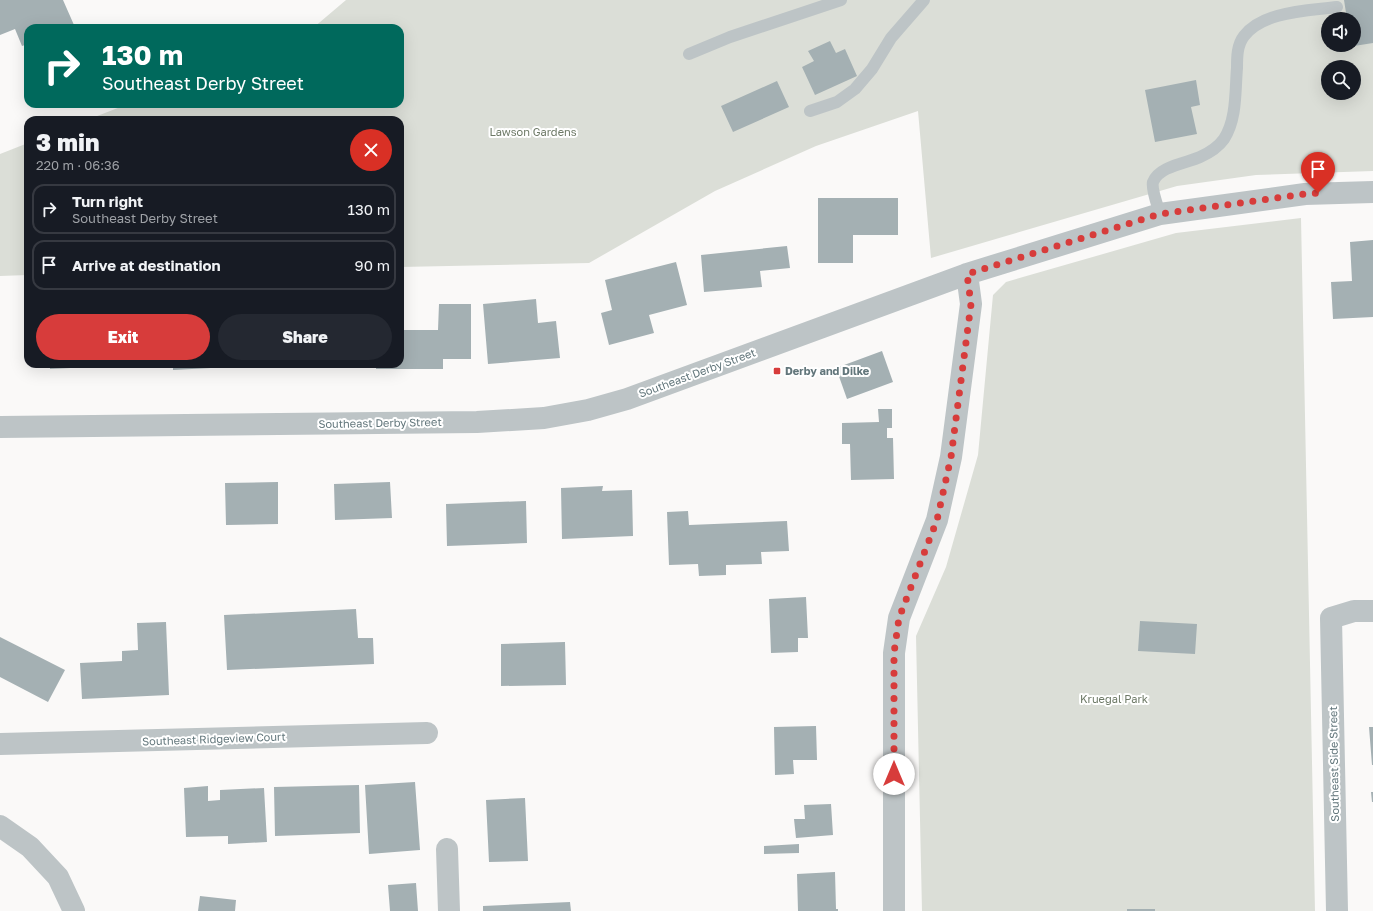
<!DOCTYPE html>
<meta charset="utf-8">
<style>
body{margin:0;font-family:"Golos Text",sans-serif;background:#242831;color:#f1f3f6;height:100vh;display:flex;flex-direction:column;font-size:15px;white-space:nowrap}
*{box-sizing:border-box;margin:0}
p{font-size:13px;color:#9ea1a6}
.icon{flex:none;width:22px;height:22px;fill:none;stroke:currentColor;stroke-width:2;stroke-linecap:round;stroke-linejoin:round}
.map{position:relative;flex:1;overflow:hidden}
.details{position:absolute;left:24px;top:116px;width:380px;height:252px;display:flex;flex-direction:column;background:#171b24;border-radius:12px;box-shadow:0 4px 16px #0002}
.details>*{flex:none}
.banner{position:absolute;left:24px;top:24px;width:380px;height:84px;border-radius:12px;box-shadow:0 4px 16px #0002;background:#00695c;color:#fff;overflow:hidden}
.controls{position:absolute;left:1321px;top:12px;display:grid;gap:8px}
.controls a{display:grid;place-items:center;width:40px;height:40px;border-radius:50%;background:#171b24;box-shadow:0 4px 16px #0002;font-size:20px}
.pin{position:absolute;display:grid;place-items:center;width:34px;height:34px;color:#fff;margin:-41px -17px;border-radius:50% 50% 50% 0;rotate:-45deg;box-shadow:0 0 4px #0007}
.pin .icon{rotate:45deg}
.me{position:absolute;width:44px;margin:-22px;rotate:0deg;stroke-linejoin:round;filter:drop-shadow(0 0 3px #0008)}
.turn{display:flex;align-items:center;gap:14px;height:84px;padding:0 12px;font-size:18px}
.turn .icon{width:52px;height:52px;stroke-width:2.5}
.turn b{display:block;font-size:28px;line-height:34px}
.round{display:grid;place-items:center;flex:none;width:42px;height:42px;border-radius:21px;background:#242831}
.headline{display:flex;align-items:center;justify-content:space-between;height:68px;padding:0 12px}
h1{font-size:24px;font-weight:800;line-height:30px}
.button{display:flex;gap:8px;margin-top:auto;padding:8px 12px}
.button a{flex:1;height:46px;border-radius:24px;background:#d73c3b;color:#fff;font-size:16px;font-weight:800;line-height:46px;text-align:center}
.button a+a{background:#242831;color:#f1f3f6}
ul{padding:0;list-style:none}
li{display:flex;align-items:center;gap:12px;height:50px;margin:0 8px 6px;padding:0 4px;border:2px solid #363941;border-radius:12px}
li div{flex:1}
li b{display:block;font-size:15px}
li em{font-style:normal}
.map>svg:first-child{display:block}
.green{fill:#dbded7;fill-rule:evenodd}
.building{fill:#a4b0b3}
.lines{fill:none;stroke-linecap:round;stroke-linejoin:round}
.service{stroke:#bdc4c6;stroke-width:12}
.minor{stroke:#bdc4c6;stroke-width:22}
.route{stroke:#d73c3b;stroke-width:7;stroke-dasharray:0 12.6}
.poi-dot{fill:#d73c3b;stroke:#fff;stroke-width:1.5}
.labels{text-anchor:middle;stroke-width:4;stroke-linejoin:round;paint-order:stroke}
.park-label{font-size:11px;fill:#6d7966;stroke:#fff}
.poi-label{font-size:11px;font-weight:bold;fill:#62767b;stroke:#fff;text-anchor:start}
.street-label{font-size:11px;fill:#62767b;stroke:#fff}
</style>
<div class="map">
<svg width="1373" height="911" viewBox="0 0 1373 911">
<rect width="100%" height="100%" fill="#faf9f8"/>
<path class="green" d="M346,0H1373V171L1256,175L1177,186L931,258L918,111L816,146L715,191L589,263L400,267V120H87L128,104H400V28H313ZM1328,19H1354V45H1328ZM1328,67H1354V93H1328Z
M28,143V275L0,276V154Z
M1301,218L1315,911H922L916,636L946,567L978,455L993,295L1006,282L1176,233Z"/>
<path class="building" d="M0,0H63L74,25L66,28H28V44L22,46L15,29L0,35Z
M1344,0H1373V43L1354,46V19H1347Z
M830,41L836,53L845,49L857,76L815,95L802,67L814,61L808,51Z
M1196,80L1200,105L1191,107L1197,134L1155,142L1145,90Z
M777,81L789,107L733,132L721,106Z
M818,198H898V235H853V263H818Z
M1373,240V317L1333,319L1331,282L1352,281L1350,242Z
M787,246L790,268L760,271L762,287L704,292L701,255Z
M676,262L687,305L649,315L654,333L609,345L601,313L612,310L605,280Z
M536,299L538,323L556,321L560,358L488,364L483,304Z
M439,304H471V359H443V369H376V364H400V330H438Z
M882,351L893,382L847,399L836,368Z
M50,364H133V365L50,369Z
M173,364H249V366L173,370Z
M275,364H346V365L275,368Z
M878,409H892V428H887V438H893L894,479L851,480L850,444H842V423L879,422Z
M278,482V524L226,525L225,483Z
M390,482L392,518L335,520L334,484Z
M603,486L602,491L632,490L633,536L562,539L561,488Z
M526,501L527,543L447,546L446,504Z
M688,511L689,525L787,521L789,551L761,552L762,564L726,565V575L699,576L698,564L669,565L667,512Z
M806,597L808,638H798V652L771,653L769,599Z
M356,609L358,638H373L374,664L227,670L224,615Z
M1140,621L1197,624L1195,654L1138,651Z
M166,622L169,695L82,699L80,663L122,661V651L138,650L137,623Z
M0,637L65,670L48,702L0,677Z
M565,642L566,685L501,686V644Z
M816,726L817,760H793L794,774L775,775L774,727Z
M1369,727H1373V765H1372Z
M415,782L420,850L369,854L365,785Z
M359,785L360,833L275,836L274,787Z
M208,786V801L220,800V790L264,788L267,842L228,844V836L186,837L184,788Z
M1371,792H1373V802H1372Z
M525,798L528,861L489,862L486,800Z
M831,804L833,835L796,838L794,819H805L804,805Z
M799,844V853L764,854V846Z
M835,872L836,909H838V911H798L797,874Z
M416,883L418,911H390L388,885Z
M200,896L236,900L235,911H198Z
M570,902L571,911H483V906Z
M1127,909H1155V911H1127Z"/>
<g class="lines">
<path class="service" d="M689,54L730,37L841,0
M810,111L837,102L855,89L872,69L891,38L924,0
M1160,214C1158,207 1151,189 1153,182C1159,166 1187,163 1200,157C1209,153 1219,146 1224,139C1237,119 1235,91 1237,68C1237,57 1237,45 1244,36C1263,11 1308,11 1337,7"/>
<path class="minor" d="M0,427L477,422L544,418L588,410L627,399L967,274L1160,214L1305,194L1373,192
M0,744L427,733
M0,826L30,847L58,877L74,911
M447,849L449,911
M894,911V653L899,618L937,520L951,457L971,304L967,274
M1337,911L1331,618L1354,611H1373"/>
</g>
<g class="lines">
<path class="route" d="M894,774V653L899,618L937,520L951,457L971,304L967,274L1160,214L1305,194L1318,193"/>
</g>
<rect class="poi-dot" x="773" y="367" width="8" height="8" rx="2"/>
<g class="labels">
<g class="park-label">
<text x="533" y="136">Lawson Gardens</text>
<text x="1114" y="703">Kruegal Park</text>
</g>
<g class="poi-label">
<text x="785" y="375">Derby and Dilke</text>
</g>
<g class="street-label">
<text transform="translate(697 373) rotate(-20)" y="4">Southeast Derby Street</text>
<text transform="translate(380 423) rotate(-1)" y="4">Southeast Derby Street</text>
<text transform="translate(214 739) rotate(-2)" y="4">Southeast Ridgeview Court</text>
<text transform="translate(1334 764) rotate(-91)" y="4">Southeast Side Street</text>
</g>
</g>
</svg>
<div class="controls">
<a><svg class="icon" aria-label="sound" viewBox="0 0 24 24"><path d="M4 9h4l5-4v14l-5-4H4zM17 9q2 3 0 6"/></svg></a>
<a><svg class="icon" aria-label="search" viewBox="0 0 24 24"><circle cx="10" cy="10" r="6"/><path d="M15 15l6 6"/></svg></a>
</div>
<div class="pin" style="left:1318px;top:193px;background:#d93025"><svg class="icon" aria-label="arrive" viewBox="0 0 24 24"><path d="M6 21V4h12l-3 4 3 4H6"/></svg></div>
<svg class="me" style="left:894px;top:774px" viewBox="-20 -20 40 40"><circle r="19" fill="#fff"/><path d="M0-13L10 11 0 6-10 11z" fill="#d73c3b"/></svg>
<div class="banner">
<div class="turn"><svg class="icon" aria-label="right" viewBox="0 0 24 24"><path d="M7 20v-9h11M14 6l5 5-5 5"/></svg><div><b>130 m</b>Southeast Derby Street</div></div>
</div>
<section class="details">
<div class="headline"><div><h1>3 min</h1><p>220 m · 06:36</p></div><a class="round" style="background:#d93025;color:#fff"><svg class="icon" aria-label="close" viewBox="0 0 24 24"><path d="M6 6l12 12M18 6L6 18"/></svg></a></div>
<ul>
<li><svg class="icon" aria-label="right" viewBox="0 0 24 24"><path d="M7 20v-9h11M14 6l5 5-5 5"/></svg><div><b>Turn right</b><p>Southeast Derby Street</p></div><em>130 m</em></li>
<li><svg class="icon" aria-label="arrive" viewBox="0 0 24 24"><path d="M6 21V4h12l-3 4 3 4H6"/></svg><div><b>Arrive at destination</b></div><em>90 m</em></li>
</ul>
<div class="button"><a>Exit</a><a>Share</a></div>
</section>
</div>
